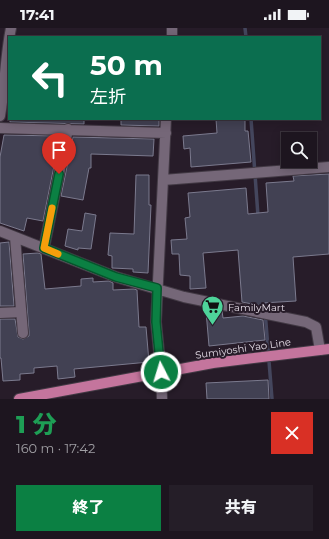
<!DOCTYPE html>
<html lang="ja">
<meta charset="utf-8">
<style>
body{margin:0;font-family:Montserrat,"Noto Sans JP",sans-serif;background:#251e28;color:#f1f3f6;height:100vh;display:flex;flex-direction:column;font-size:15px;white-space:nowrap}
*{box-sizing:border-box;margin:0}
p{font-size:13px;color:#a09fa4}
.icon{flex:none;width:22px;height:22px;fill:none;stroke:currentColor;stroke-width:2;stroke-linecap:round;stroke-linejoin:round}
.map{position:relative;height:371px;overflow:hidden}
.details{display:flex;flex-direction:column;background:#1d151f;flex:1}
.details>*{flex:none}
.guide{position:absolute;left:8px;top:8px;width:313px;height:84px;border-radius:0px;box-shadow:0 2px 10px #0003,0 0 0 1px #3b343d;background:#0b6e4f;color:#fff;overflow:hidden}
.fabs{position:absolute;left:281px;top:104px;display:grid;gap:8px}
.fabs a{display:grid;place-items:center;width:36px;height:36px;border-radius:0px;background:#1d151f;box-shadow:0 2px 10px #0003,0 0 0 1px #3b343d;font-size:20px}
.pin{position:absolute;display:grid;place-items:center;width:34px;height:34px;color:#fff;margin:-41px -17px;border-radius:50% 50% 50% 0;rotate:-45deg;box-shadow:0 0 4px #0007}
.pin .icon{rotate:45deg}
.me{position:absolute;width:44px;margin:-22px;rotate:355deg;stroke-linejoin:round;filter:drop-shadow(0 0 3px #0008)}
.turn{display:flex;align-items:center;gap:14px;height:84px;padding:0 16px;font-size:18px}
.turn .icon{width:52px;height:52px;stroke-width:2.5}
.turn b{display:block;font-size:28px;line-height:34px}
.round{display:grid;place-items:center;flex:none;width:42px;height:42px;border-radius:0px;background:#251e28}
.overview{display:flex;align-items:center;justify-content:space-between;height:68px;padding:0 16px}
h1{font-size:24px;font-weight:800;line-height:30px;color:#1e9e55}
.primary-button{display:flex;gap:8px;margin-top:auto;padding:8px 16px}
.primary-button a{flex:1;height:46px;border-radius:0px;background:#0b8043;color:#fff;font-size:16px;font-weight:800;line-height:46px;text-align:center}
.primary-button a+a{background:#251e28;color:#f1f3f6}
.status{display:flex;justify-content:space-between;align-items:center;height:28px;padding:0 20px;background:#1d151f;direction:ltr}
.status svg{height:11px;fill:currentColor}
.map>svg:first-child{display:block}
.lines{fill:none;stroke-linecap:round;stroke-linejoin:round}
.stream{stroke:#44465d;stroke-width:3.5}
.building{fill:#424153;stroke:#7b7a8e}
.minor-casing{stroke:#423944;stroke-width:12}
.major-casing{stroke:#423944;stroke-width:12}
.minor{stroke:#756778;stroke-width:10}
.major{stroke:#c4759d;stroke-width:10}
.route-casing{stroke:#07532c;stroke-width:10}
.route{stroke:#0b8043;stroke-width:7}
.slow{stroke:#f59e0b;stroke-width:7}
.labels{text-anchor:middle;stroke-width:4;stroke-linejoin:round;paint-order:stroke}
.poi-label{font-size:10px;fill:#e2dae4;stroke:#271c29;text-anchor:start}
.street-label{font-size:10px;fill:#e2dae4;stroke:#271c29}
</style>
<div class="status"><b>17:41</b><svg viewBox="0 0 49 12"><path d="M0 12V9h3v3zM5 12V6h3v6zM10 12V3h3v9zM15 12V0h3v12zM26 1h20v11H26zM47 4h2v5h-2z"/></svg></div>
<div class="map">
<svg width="329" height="371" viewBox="0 0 329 371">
<rect width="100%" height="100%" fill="#271c29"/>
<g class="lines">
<path class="stream" d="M245,0L246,9
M251,91L258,188
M264,270L272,371"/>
</g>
<path class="building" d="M10,91H84V96L10,94Z
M121,91H159V98L121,97Z
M216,91H245V103H248L251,134L191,139L190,120L184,121L183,108L217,105Z
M4,107L60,108L43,193L27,190L24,203L0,195V129Z
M73,109L154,111L153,128L91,126V140H89L83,172L61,168Z
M329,146V226L293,229L296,273L262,275V278L242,274L238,222L203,225L206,260L190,261V248L180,247L179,226H172L171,212L187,211L185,190L190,189L188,165L246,160L248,186L268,184L266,155L294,153L293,148Z
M136,147H149V177H151L148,245L133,244V241L112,240V228L108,227L110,205L134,206Z
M85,185L96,187L91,221L78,220V222L65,218L68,201L82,203Z
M9,214L14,278H0V215Z
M38,225L41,226L45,261L81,258V251L93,250V254L109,253L113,255V262L134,261L137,262L139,299H146L149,334L74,341L75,349L58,351L57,338L34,340V345L20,346V352L3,353L1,330H0V291H15L18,309L23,311L29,308V304L23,226Z
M216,282L222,283L223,290L243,288L263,292L265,312L209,318L206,283Z
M268,352L269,371H207L206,355Z"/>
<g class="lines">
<defs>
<path id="minor" d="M172,9V0
M0,88C5,59 5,29 11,0
M0,100L166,105
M163,152L329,139
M0,203L116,249L184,269L306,294L316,299L320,322
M15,209L23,305
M44,220L68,101
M0,285L21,284
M162,371L161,344L156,294L166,91"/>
<path id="major" d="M19,371L213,335L329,321"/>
</defs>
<use href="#minor" class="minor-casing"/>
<use href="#major" class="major-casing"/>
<use href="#minor" class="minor"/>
<use href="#major" class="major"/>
</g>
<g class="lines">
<defs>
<path id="route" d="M59,146L44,220L116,249L157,260L156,294L161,344"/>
</defs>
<use href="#route" class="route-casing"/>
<use href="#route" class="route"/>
<path class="slow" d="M52,180L44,220L58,226"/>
</g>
<defs>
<symbol id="supermarket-pin" viewBox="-11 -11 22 30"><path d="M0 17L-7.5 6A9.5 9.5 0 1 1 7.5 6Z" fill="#4ed39a" stroke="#271c29"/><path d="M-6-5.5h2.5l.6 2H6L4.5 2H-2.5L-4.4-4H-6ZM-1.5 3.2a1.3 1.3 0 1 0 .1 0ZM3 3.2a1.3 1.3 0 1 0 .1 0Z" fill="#111"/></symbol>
</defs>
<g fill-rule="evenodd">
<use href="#supermarket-pin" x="200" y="266" width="25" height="34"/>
</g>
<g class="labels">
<g class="poi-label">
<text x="228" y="283">FamilyMart</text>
</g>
<g class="street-label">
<text transform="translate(243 320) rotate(-8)" y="4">Sumiyoshi Yao Line</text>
</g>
</g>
</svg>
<div class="fabs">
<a><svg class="icon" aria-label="search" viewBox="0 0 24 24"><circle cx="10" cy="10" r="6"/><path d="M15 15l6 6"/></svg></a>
</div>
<div class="pin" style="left:59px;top:146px;background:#d93025"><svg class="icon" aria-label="arrive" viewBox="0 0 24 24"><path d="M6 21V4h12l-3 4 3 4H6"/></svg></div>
<svg class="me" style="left:161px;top:344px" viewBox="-20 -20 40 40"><circle r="17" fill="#0b8043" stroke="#fff" stroke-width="3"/><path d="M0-11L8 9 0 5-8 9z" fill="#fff"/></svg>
<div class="guide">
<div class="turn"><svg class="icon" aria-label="left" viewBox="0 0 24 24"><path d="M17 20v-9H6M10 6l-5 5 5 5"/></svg><div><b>50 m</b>左折</div></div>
</div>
</div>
<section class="details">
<div class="overview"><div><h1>1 分</h1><p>160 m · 17:42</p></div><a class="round" style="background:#d93025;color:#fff"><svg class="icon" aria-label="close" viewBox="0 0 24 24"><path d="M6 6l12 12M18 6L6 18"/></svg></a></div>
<div class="primary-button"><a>終了</a><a>共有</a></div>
</section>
